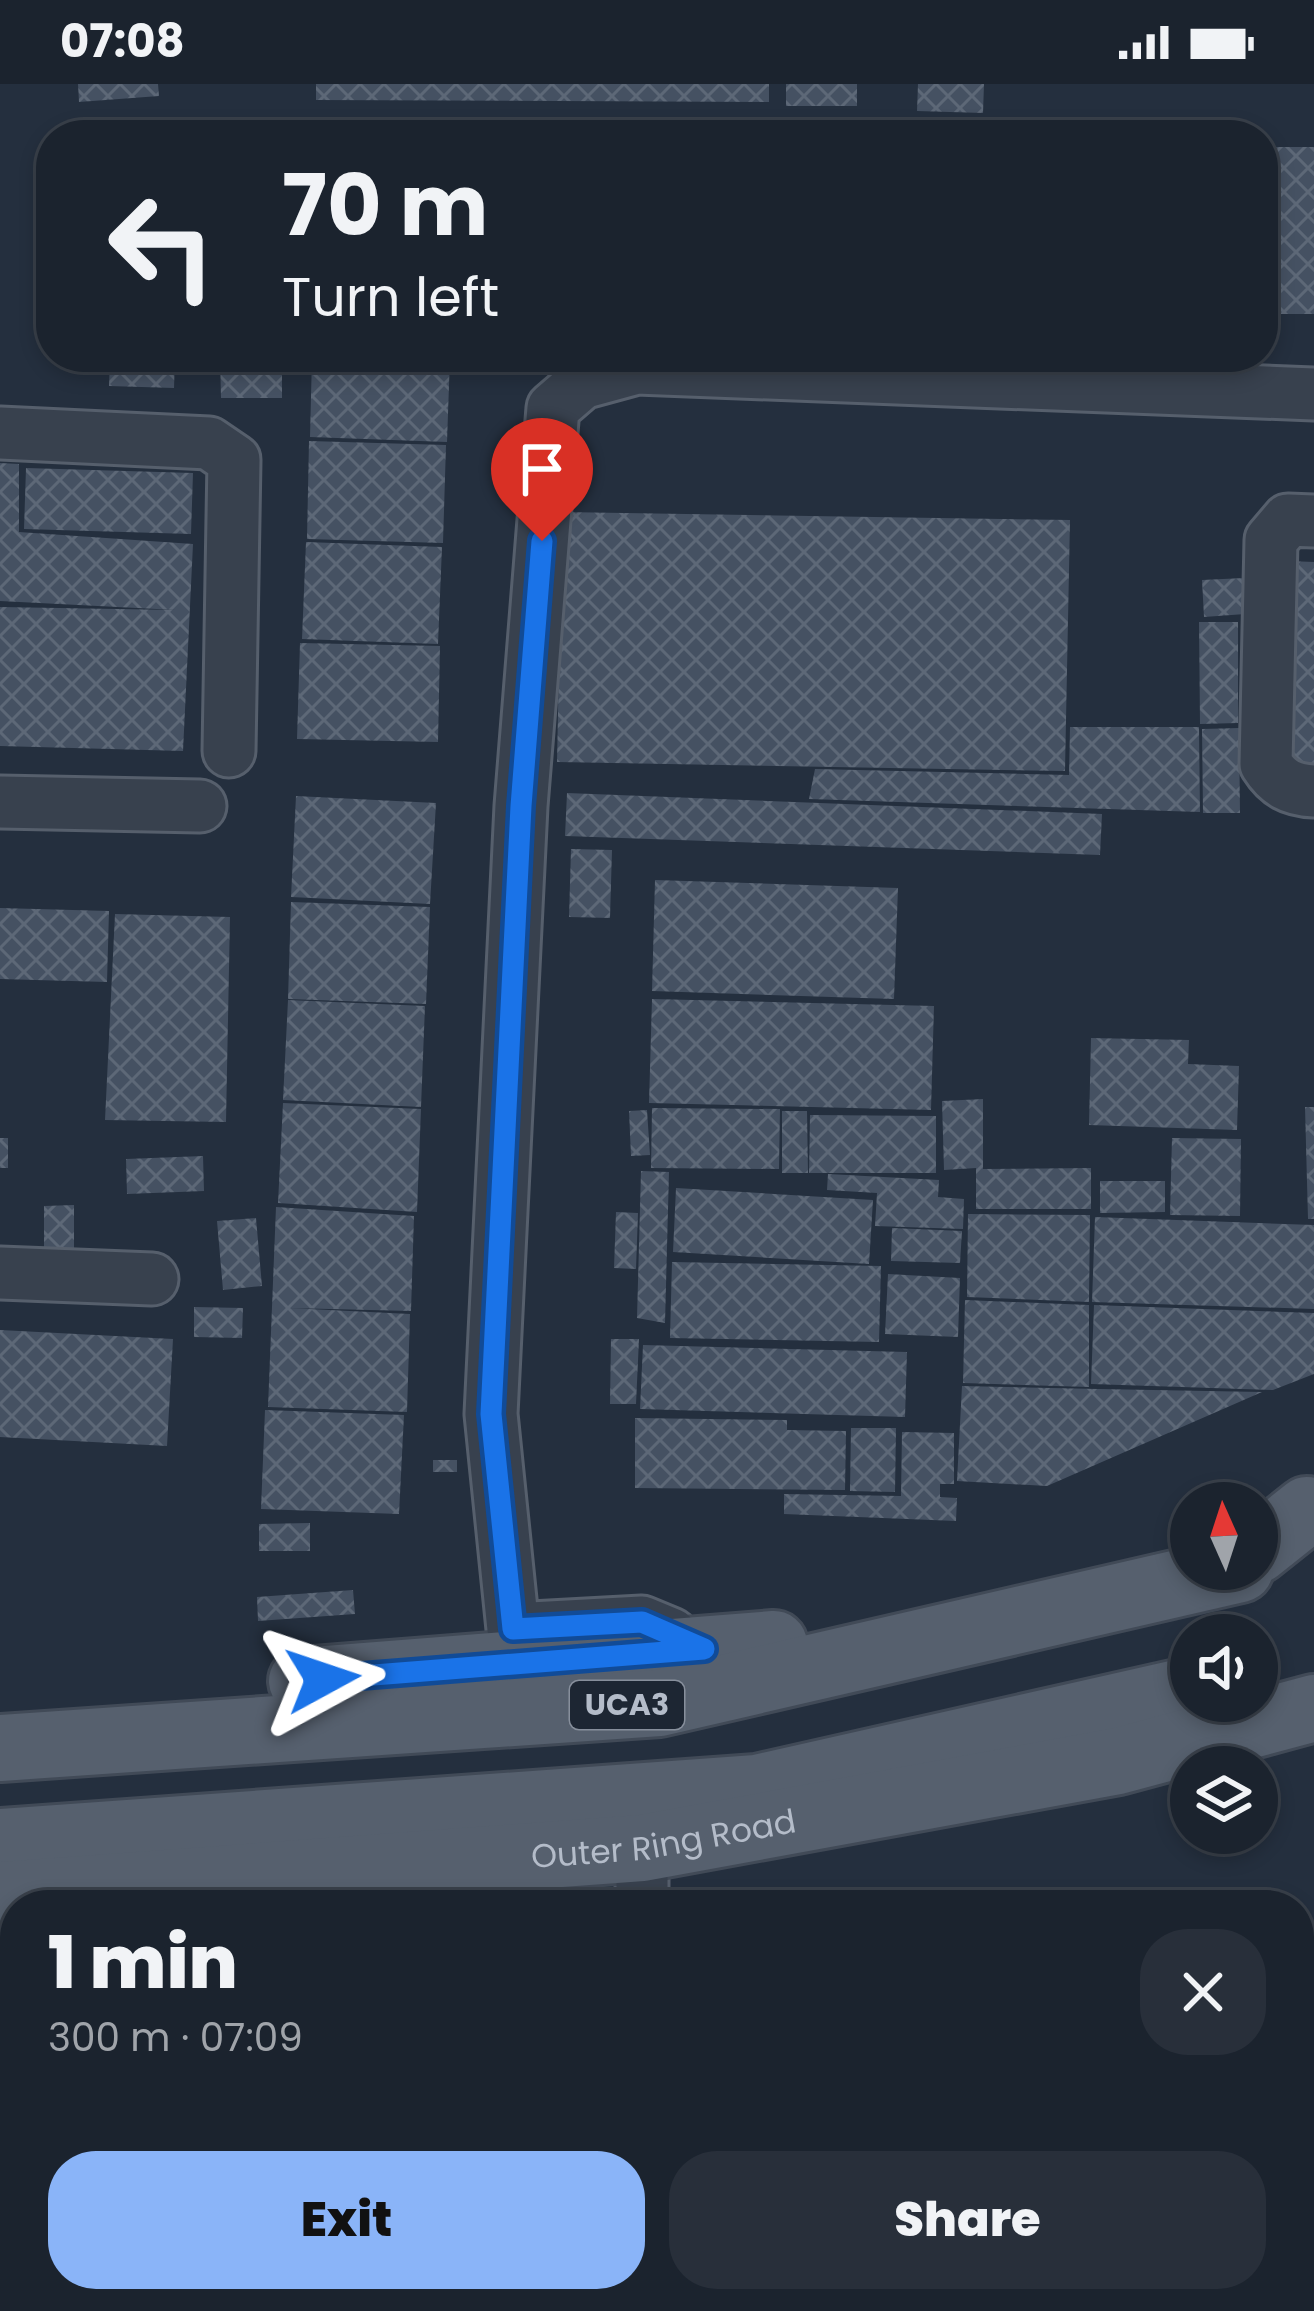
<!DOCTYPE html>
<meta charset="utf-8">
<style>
body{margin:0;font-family:Poppins,sans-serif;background:#282f3a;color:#f1f3f6;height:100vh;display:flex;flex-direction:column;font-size:45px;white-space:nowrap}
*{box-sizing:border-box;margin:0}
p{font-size:39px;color:#a0a4aa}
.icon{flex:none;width:66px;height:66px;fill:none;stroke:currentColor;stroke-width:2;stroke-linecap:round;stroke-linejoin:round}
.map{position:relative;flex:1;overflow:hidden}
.panel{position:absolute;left:0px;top:1806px;width:1314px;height:423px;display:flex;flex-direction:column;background:#1b232e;border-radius:48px 48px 0 0;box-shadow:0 6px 18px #0003,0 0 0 3px #39404a}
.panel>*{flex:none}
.guide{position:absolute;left:36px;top:36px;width:1242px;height:252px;border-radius:48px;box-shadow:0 6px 18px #0003,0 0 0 3px #39404a;background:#1b232e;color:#f1f3f6;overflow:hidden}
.needle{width:78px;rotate:357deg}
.buttons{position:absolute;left:1170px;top:1398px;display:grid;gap:24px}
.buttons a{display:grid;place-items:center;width:108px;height:108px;border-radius:50%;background:#1b232e;box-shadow:0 6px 18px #0003,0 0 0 3px #39404a;font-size:60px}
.pin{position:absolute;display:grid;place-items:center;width:102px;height:102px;color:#fff;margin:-123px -51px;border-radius:50% 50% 50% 0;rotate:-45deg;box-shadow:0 0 12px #0007}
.pin .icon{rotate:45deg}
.me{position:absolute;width:132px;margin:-66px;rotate:85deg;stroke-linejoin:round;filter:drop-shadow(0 0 9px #0008)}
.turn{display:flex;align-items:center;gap:42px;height:252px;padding:0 48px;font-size:54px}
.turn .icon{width:156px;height:156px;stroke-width:2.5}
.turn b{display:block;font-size:84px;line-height:102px}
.round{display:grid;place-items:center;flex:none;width:126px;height:126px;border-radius:48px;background:#282f3a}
.overview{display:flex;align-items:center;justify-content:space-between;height:204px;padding:0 48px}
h1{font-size:72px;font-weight:800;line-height:90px}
.cta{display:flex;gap:24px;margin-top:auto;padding:24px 48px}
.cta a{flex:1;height:138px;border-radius:48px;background:#8ab4f8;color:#111;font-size:48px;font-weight:800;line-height:138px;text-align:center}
.cta a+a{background:#282f3a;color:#f1f3f6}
.status{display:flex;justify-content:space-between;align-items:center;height:84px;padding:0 60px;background:#1b232e;direction:ltr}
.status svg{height:33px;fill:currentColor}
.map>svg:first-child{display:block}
.building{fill:url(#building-cross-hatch)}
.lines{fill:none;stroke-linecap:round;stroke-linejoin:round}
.minor-casing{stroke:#565f6c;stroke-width:57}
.major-casing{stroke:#414a57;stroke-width:72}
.minor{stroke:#38414e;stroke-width:51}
.major{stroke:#56606e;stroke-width:66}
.route-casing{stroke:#114b97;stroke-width:30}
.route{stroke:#1a73e8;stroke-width:21}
.labels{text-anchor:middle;stroke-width:9;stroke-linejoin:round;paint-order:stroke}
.shield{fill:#1d2633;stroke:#878f9c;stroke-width:3}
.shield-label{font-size:30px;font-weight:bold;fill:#b4bcc9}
.street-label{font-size:33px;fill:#b4bcc9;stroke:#1d2633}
</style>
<div class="status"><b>07:08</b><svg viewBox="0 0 49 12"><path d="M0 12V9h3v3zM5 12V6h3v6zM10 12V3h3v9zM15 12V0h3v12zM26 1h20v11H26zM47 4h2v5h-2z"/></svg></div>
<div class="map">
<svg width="1314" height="2227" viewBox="0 0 1314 2227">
<defs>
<pattern id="building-cross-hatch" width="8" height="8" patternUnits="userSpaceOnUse" patternTransform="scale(3)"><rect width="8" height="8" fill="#455162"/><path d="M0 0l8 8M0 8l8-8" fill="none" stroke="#5d6877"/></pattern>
</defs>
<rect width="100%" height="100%" fill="#242f3e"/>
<path class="building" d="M78,0H158L159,12L79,18Z
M316,0H769V18L316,16Z
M786,0H857V22H786Z
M918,0H984L983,29L917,27Z
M1263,63H1314V230H1263Z
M110,273H175L174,304L109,302Z
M220,273H282V314H221Z
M312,273H450L447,358L310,353Z
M309,357L446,361L443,459L307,455Z
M0,379L19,380V448L193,460L183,667L0,662V523L176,526L0,517Z
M26,384L193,389L191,450L24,445Z
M562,428L1070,436L1065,687L557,678Z
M306,458L442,463L438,560L302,555Z
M1289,477L1314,478V689L1282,688Z
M1244,494L1245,530L1204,533L1202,496Z
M1199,538H1238V639L1200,640Z
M300,559L440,562L438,658L297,655Z
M1070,643H1199L1200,728L809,715L815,685L1069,691Z
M1239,644L1240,729H1203L1202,645Z
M567,709L1102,730L1100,771L565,752Z
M296,712L436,719L430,820L291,813Z
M571,765L612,766L610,834L569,833Z
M655,796L898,804L894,915L652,907Z
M291,818L430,823L426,920L288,915Z
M0,824L109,827L107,898L0,895Z
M115,830L230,833L226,1038L105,1036Z
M652,915L934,922L931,1026L649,1019Z
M288,916L425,922L421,1023L283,1016Z
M1091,954L1189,956L1188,980L1239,982L1237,1046L1089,1041Z
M983,1015V1085L1091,1084V1125H976V1084L944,1086L942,1017Z
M283,1019L421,1025L417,1128L278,1119Z
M1305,1023H1314V1135H1308Z
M652,1024L780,1025L779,1085L651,1084Z
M647,1026L650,1071L631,1072L629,1027Z
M782,1027H807L808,1089H782Z
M810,1031L936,1032V1089H809Z
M0,1054H8V1084H0Z
M1172,1054L1241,1055L1240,1132L1170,1131Z
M203,1072L204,1107L127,1110L126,1075Z
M641,1087L669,1088L665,1239L637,1234Z
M828,1090L939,1096L938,1113L964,1115L963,1145L875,1142L877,1109L827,1106Z
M1100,1097H1165V1128L1100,1129Z
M676,1104L873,1116L869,1180L673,1168Z
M74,1121V1173H44V1122Z
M276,1123L414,1132L411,1227L289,1224L410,1230L407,1328L268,1323Z
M616,1128L638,1129L636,1185L614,1184Z
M968,1130L1090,1131L1089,1218L967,1213Z
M1095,1133L1314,1141V1225L1092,1218Z
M256,1134L262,1202L223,1206L217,1137Z
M892,1144L962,1147L960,1179L891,1177Z
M672,1178L881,1182L879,1258L670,1254Z
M888,1190L960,1194L958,1253L885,1250Z
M965,1216L1089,1221V1303L963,1299Z
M1094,1221L1314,1229V1290L1273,1306L1091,1300Z
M194,1223L243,1224L242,1254L194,1253Z
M0,1246L173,1255L167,1362L0,1353Z
M611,1255H639L636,1320H610Z
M643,1261L907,1268L905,1333L640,1325Z
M962,1302L1098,1305L1262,1308L1047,1402L957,1397Z
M265,1326L404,1331L399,1430L261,1425Z
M635,1334L787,1336V1346L846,1347L845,1406L635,1404Z
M851,1344H896L895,1408L850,1407Z
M902,1348L954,1349V1400H940V1413L957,1414L956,1437L784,1430V1410L901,1412Z
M433,1376H457V1388H433Z
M1169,1437H1191V1452H1168Z
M310,1439V1467H259V1440Z
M353,1506L355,1530L258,1537L257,1513Z
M15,2146V2214H37L38,2227H0V2150Z
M1102,2214H1168L1172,2227H1095L1092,2217Z"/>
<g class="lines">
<defs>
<path id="minor" d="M0,349L209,359L234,376L229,667
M1314,437L1288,436L1271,456L1266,680C1278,699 1291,706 1314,707
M0,718L200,722
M0,1189L152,1195
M671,1550L642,1538L513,1545L491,1330L521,722L553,324L582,299L637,284L1314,310
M642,1764V1821
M0,2068L15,2067
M89,2214V2227
M419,2214L422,2227
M689,2214L693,2227
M956,2214L959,2227"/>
<g id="major">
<path d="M1257,1466L1307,1426L1314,1427"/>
<path d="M302,1597L774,1560"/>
<path d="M0,1664L659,1619L1240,1485"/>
<path d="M0,1758L757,1704L1191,1606"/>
<path id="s1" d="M0,1811L642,1764L1118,1677L1314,1624"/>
</g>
</defs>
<use href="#minor" class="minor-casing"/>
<use href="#major" class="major-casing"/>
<use href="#minor" class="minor"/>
<use href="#major" class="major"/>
</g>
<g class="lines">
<defs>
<path id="route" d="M323,1595L704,1565L642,1538L513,1545L491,1330L521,722L542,457"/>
</defs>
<use href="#route" class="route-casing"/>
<use href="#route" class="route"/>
</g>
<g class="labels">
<rect class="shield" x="570" y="1597" width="114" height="48" rx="9"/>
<g class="shield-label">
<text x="627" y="1631">UCA3</text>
</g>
<g class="street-label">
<text dy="12" stroke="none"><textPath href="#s1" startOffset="666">Outer Ring Road</textPath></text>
</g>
</g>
</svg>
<div class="buttons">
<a><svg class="needle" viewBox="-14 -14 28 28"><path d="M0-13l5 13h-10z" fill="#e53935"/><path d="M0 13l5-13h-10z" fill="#a0a4aa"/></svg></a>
<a><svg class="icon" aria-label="sound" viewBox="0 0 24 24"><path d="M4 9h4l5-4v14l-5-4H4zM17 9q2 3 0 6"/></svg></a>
<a><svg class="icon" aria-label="layers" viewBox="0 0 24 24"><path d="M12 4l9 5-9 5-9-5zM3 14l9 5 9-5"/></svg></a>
</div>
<div class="pin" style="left:542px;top:457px;background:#d93025"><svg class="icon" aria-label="arrive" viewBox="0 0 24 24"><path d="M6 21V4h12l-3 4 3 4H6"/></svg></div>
<svg class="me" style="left:323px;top:1595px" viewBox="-20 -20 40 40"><path d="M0-17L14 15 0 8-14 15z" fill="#1a73e8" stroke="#fff" stroke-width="4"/></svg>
<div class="guide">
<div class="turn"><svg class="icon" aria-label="left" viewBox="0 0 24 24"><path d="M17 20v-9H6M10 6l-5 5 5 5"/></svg><div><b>70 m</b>Turn left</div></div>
</div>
<section class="panel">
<div class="overview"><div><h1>1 min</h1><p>300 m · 07:09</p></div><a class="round"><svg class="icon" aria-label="close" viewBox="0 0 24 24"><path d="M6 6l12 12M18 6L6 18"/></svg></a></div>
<div class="cta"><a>Exit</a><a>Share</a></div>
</section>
</div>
